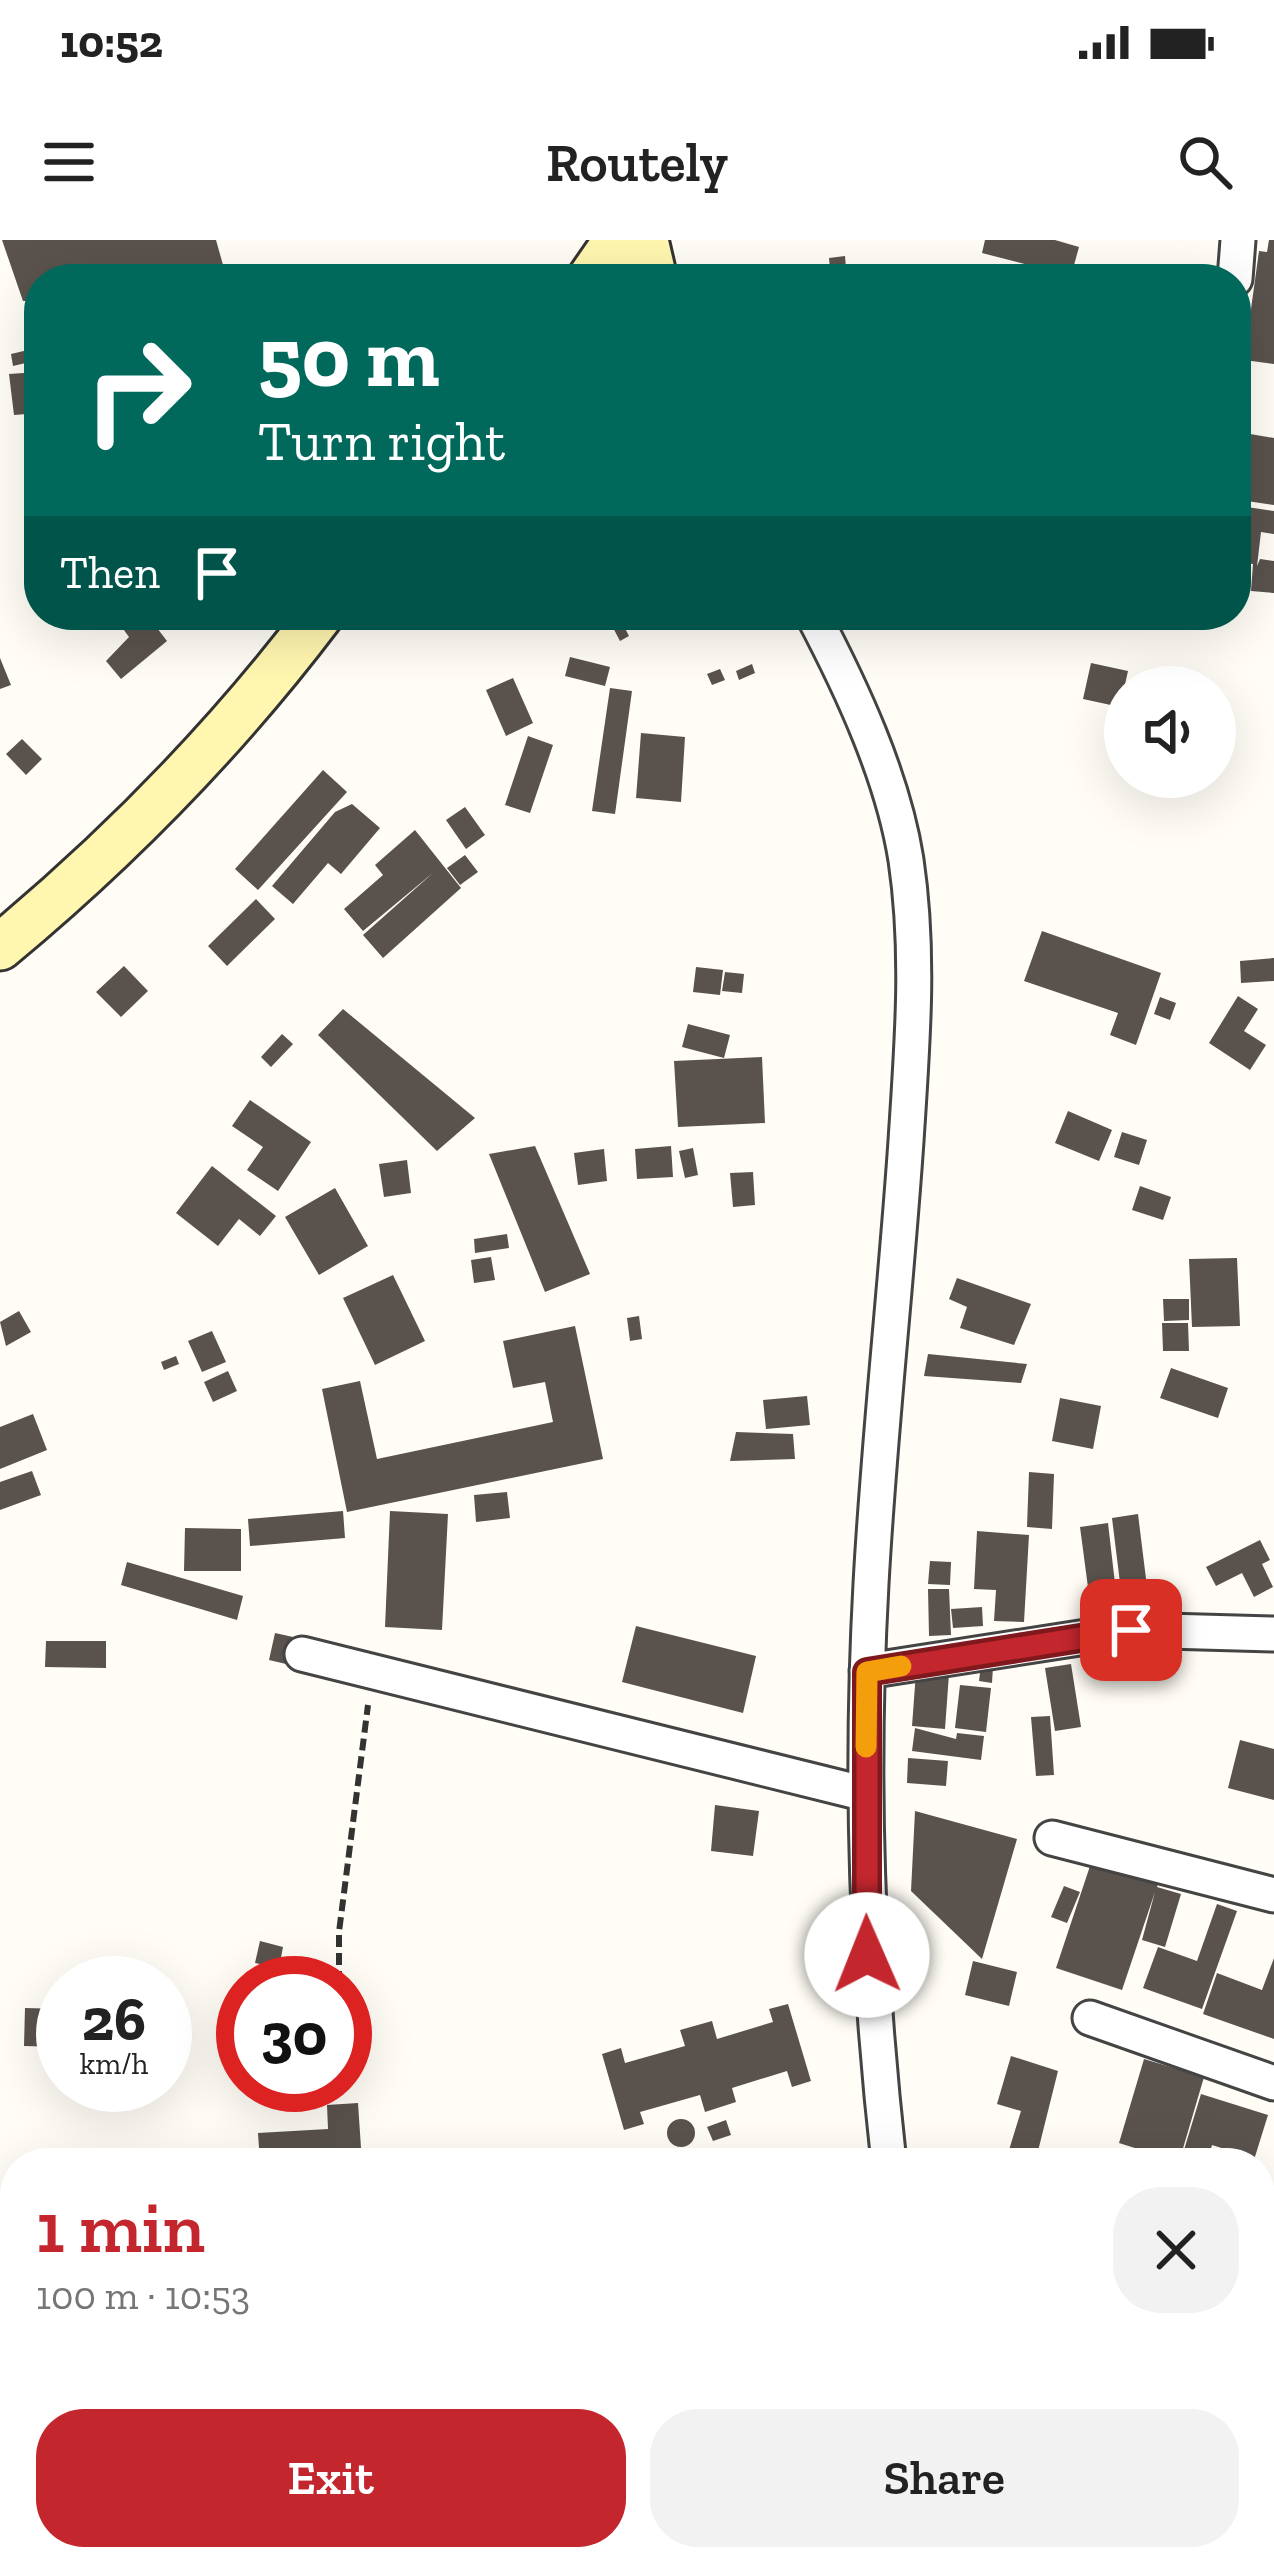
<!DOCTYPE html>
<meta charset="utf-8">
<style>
body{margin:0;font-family:"Zilla Slab",serif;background:#f2f2f2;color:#222;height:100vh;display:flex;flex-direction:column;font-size:45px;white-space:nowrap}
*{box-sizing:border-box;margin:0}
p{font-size:39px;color:#767676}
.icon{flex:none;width:66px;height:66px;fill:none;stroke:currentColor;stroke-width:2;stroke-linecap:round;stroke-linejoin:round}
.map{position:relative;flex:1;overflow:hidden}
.details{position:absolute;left:0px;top:1908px;width:1275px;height:423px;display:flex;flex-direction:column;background:#fff;border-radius:48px 48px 0 0;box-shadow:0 12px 48px #0002}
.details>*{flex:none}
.top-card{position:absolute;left:24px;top:24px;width:1227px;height:366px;border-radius:48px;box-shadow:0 12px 48px #0002;background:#00695c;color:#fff;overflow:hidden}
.controls{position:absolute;left:1104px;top:426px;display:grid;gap:24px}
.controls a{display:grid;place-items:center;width:132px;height:132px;border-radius:50%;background:#fff;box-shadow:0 12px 48px #0002;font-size:60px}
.speed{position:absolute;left:36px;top:1716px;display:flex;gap:24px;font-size:60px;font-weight:700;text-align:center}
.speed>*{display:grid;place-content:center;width:156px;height:156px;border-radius:50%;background:#fff;box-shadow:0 12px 48px #0002;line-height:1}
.speed small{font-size:30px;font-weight:400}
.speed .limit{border:18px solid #d22;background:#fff;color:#111}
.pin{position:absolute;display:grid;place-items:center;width:102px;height:102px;color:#fff;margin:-51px;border-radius:24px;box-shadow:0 6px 18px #0006}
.me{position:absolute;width:132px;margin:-66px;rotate:359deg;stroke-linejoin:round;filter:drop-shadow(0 0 9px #0008)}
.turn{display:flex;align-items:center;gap:42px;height:252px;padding:0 36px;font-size:54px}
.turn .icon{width:156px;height:156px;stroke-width:2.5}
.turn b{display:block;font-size:84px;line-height:102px}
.then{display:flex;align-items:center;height:114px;padding:0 36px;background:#0003;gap:24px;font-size:45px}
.round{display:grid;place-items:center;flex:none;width:126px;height:126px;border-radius:48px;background:#f2f2f2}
.head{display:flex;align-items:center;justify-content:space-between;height:204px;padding:0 36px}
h1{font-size:72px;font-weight:600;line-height:90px;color:#c4262e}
.action{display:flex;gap:24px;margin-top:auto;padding:24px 36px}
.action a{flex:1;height:138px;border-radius:48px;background:#c4262e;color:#fff;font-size:48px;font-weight:600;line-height:138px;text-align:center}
.action a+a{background:#f2f2f2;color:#222}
.status{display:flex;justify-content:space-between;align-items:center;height:84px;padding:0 60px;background:#fff;direction:ltr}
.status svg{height:33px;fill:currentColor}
header{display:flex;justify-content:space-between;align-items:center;height:156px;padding:0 36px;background:#fff;font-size:54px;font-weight:600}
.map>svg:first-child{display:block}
.building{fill:#5a524d}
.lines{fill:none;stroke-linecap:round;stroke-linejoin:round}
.street-casing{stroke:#444;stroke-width:39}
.secondary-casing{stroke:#333;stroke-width:51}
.path{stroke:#333;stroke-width:6;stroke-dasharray:12 6;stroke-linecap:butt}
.street{stroke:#fff;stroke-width:33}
.secondary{stroke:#fff6b0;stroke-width:45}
.route-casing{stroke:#7f191e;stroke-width:30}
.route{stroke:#c4262e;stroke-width:21}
.slow{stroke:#f59e0b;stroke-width:21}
</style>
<div class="status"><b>10:52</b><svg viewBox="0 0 49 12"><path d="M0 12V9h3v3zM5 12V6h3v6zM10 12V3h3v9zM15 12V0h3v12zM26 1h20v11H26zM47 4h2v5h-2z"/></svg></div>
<header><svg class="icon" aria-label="menu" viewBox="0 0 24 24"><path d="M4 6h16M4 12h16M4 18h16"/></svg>Routely<svg class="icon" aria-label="search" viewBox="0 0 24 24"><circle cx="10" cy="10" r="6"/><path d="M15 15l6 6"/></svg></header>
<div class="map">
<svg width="1274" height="2329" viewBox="0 0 1274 2329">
<rect width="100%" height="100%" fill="#fffdf5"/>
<path class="building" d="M2,0H216L227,39H39V61H23Z
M985,0H1055L1079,7L1071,36L982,13Z
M1269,0H1274V124L1244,120L1259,11L1267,12Z
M845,16L846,28L830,30L829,18Z
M416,24L441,26V39H415Z
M28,110L30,122L13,126L11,114Z
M38,132L39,173L14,175L9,134Z
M1250,194L1274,198V265L1240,260Z
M1240,266L1274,271V294L1261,292L1257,326L1260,319L1274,321V353L1251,351L1253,324L1236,322Z
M113,375H147L167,401L121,439L106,421L129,397Z
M618,375L629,396L620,401L609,380Z
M693,375H707L711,384L699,389Z
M716,375H741L742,380L718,386Z
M570,417L610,427L605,446L565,436Z
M0,418L11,445L0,449Z
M1091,423L1128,431L1120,467L1083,459Z
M752,424L755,433L739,440L736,431Z
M720,429L725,440L712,445L707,434Z
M513,438L533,483L506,496L486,450Z
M610,448L632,451L615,574L592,571Z
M641,493L685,497L681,562L636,558Z
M528,496L553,505L530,573L505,565Z
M22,499L42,519L26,535L6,514Z
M323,530L347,552L258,650L235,629Z
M352,564L380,588L341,634L328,623L293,664L272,646L335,572Z
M465,567L485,595L466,609L446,580Z
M415,590L461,648L383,718L363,695L434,632L363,691L344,669L383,635L375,625Z
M465,615L478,632L460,645L447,628Z
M256,659L275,679L227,726L208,706Z
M1042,691L1161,733L1136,805L1110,795L1118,773L1024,741Z
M1274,718V741L1241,743L1240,721Z
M124,726L148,751L121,777L96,752Z
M696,727L723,730L720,755L693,752Z
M725,732L744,734L742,753L722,751Z
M1238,756L1258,769L1244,791L1266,805L1250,830L1209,803Z
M1160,757L1176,763L1170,780L1154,774Z
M343,769L475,878L437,911L318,795Z
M688,784L730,795L724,818L682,807Z
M282,794L293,804L271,827L261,817Z
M762,817L765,883L678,887L674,821Z
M250,860L311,902L278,951L247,930L263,907L232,886Z
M1068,871L1112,890L1099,921L1055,903Z
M1122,892L1147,900L1139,925L1114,917Z
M535,906L590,1034L545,1052L489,914Z
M671,906L673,937L637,939L635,909Z
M693,908L698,935L685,938L679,911Z
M604,909L607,941L578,945L574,913Z
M407,920L411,953L384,957L379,924Z
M212,926L276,976L260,996L239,979L218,1006L176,973Z
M753,932L755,965L733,967L730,933Z
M1140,946L1171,957L1163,980L1132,970Z
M335,948L368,1006L319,1035L285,977Z
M507,994L509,1008L475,1013L474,999Z
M491,1017L495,1040L474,1043L471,1020Z
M1237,1018L1240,1086L1192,1087L1189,1019Z
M393,1035L425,1101L375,1125L343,1058Z
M957,1038L1031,1064L1014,1105L960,1088L967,1067L949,1059Z
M1163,1059H1189V1080L1164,1081Z
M19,1071L31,1092L6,1106L0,1082Z
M639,1076L642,1099L630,1101L627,1078Z
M1162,1083H1188L1189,1111H1163Z
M575,1086L603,1219L347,1272L322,1149L360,1141L377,1219L553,1182L545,1142L513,1148L503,1101Z
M212,1091L226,1122L202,1132L188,1101Z
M928,1114L1027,1124L1021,1143L924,1136Z
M176,1116L179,1124L164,1130L161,1122Z
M1171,1128L1228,1148L1218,1178L1160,1158Z
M228,1131L237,1151L213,1162L204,1142Z
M807,1156L810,1185L766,1189L763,1160Z
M1060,1158L1101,1166L1093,1209L1052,1201Z
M33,1174L47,1210L0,1229V1187Z
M736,1192L793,1194L795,1219L730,1221Z
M32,1231L41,1255L0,1270V1242Z
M1029,1232L1054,1234L1052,1289L1027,1287Z
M507,1252L510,1278L476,1282L474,1255Z
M343,1271L345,1298L250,1306L248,1279Z
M390,1271L448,1274L442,1390L385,1387Z
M1138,1274L1148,1355L1122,1359L1112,1278Z
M1108,1283L1116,1352L1089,1355L1080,1287Z
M185,1288L241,1289V1331H184Z
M977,1291L1029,1295L1024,1382L994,1381L996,1350L974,1349Z
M1260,1300L1270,1320L1262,1324L1273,1347L1254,1357L1242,1333L1216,1346L1206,1327Z
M930,1321L951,1322L950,1345L928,1344Z
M127,1322L243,1356L237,1380L121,1345Z
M928,1349H949L951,1395L929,1396Z
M982,1367L983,1386L953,1388L951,1369Z
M636,1386L756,1416L743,1473L622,1442Z
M275,1393L293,1397L286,1424L269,1420Z
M46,1401H106V1428L45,1427Z
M1071,1424L1081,1487L1055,1491L1045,1428Z
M981,1425L993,1427L992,1443L979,1441Z
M916,1432L949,1434L945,1489L912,1486Z
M960,1445L991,1448L986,1492L955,1488Z
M1050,1476L1054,1535L1036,1536L1031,1477Z
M915,1488L956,1499L957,1493L984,1496L981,1520L912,1511Z
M1240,1500L1274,1509V1560L1228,1548Z
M908,1518L948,1521L946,1546L907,1543Z
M715,1565L759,1571L753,1616L711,1611Z
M915,1571L1017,1599L982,1719L911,1651Z
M1094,1614L1160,1637L1157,1647L1181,1654L1165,1707L1142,1700L1155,1652L1122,1750L1056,1728Z
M1064,1646L1080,1652L1067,1683L1051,1677Z
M1217,1664L1237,1671L1202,1769L1143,1748L1158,1707L1197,1721Z
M260,1701L283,1707L279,1728L255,1723Z
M1274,1718V1799L1203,1774L1217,1733L1262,1750Z
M973,1721L1017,1732L1009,1766L965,1755Z
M788,1764L811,1841L792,1847L787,1831L732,1848L736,1862L705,1872L700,1855L640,1872L644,1884L624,1890L602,1814L621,1808L625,1823L685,1806L680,1790L712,1781L717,1799L773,1782L769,1769Z
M25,1768L63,1769V1807L24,1806Z
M1011,1816L1058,1831L1035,1923H1005L1021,1871L997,1864Z
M1144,1819L1204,1837L1179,1922L1119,1903Z
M1201,1854L1268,1875L1253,1923H1224L1228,1910L1212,1905L1207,1923H1180Z
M358,1863L362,1923H260L258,1893L328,1889L327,1865Z
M667 1893a14 14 0 1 1 28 0a14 14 0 1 1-28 0Z
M726,1880L731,1895L713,1901L707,1887Z
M1267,2095L1274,2097V2165L1261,2211L1260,2120Z
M0,2137L15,2138V2206H0Z
M0,2218L15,2219V2270L0,2269Z
M1260,2218L1274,2221V2277L1260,2274Z
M739,2316H775L781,2329H745Z"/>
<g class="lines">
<defs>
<path id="street" d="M1235,39L1238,0
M813,375C852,449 893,537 906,620C920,714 912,807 906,901C896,1048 879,1196 871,1344C860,1542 867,1727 889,1923
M302,1414L866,1554
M867,1431L1131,1390L1274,1394
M1052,1598L1274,1655
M1090,1778L1274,1843
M0,2072L15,2073
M704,2316L710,2329
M963,2316L966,2329"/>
<path id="secondary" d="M645,0L654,39
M590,39L617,0
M0,707C118,609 227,498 320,375"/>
</defs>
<use href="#street" class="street-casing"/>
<use href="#secondary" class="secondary-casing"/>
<path class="path" d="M339,1743V1692L368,1465
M345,1768L346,1774"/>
<use href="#street" class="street"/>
<use href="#secondary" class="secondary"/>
</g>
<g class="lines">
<defs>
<path id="route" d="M867,1715V1432L1131,1390"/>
</defs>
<use href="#route" class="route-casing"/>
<use href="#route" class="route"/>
<path class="slow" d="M866,1507L867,1432L901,1426"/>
</g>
</svg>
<div class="controls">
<a><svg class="icon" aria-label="sound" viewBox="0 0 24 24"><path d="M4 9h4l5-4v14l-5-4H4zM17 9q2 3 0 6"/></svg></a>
</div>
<div class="speed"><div>26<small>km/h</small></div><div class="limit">30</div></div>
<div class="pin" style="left:1131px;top:1390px;background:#d93025"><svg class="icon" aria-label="arrive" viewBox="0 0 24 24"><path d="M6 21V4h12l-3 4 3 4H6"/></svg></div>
<svg class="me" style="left:867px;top:1715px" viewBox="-20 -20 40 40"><circle r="19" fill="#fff"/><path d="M0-13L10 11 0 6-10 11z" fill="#c4262e"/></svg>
<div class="top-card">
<div class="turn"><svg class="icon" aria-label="right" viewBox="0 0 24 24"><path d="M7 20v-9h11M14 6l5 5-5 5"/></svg><div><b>50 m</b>Turn right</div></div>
<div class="then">Then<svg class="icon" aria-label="arrive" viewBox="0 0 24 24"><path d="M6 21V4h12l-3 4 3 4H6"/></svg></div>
</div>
<section class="details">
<div class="head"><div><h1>1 min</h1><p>100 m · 10:53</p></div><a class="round"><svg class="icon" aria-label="close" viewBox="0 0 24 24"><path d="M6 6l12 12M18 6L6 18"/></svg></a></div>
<div class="action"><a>Exit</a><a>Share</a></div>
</section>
</div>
